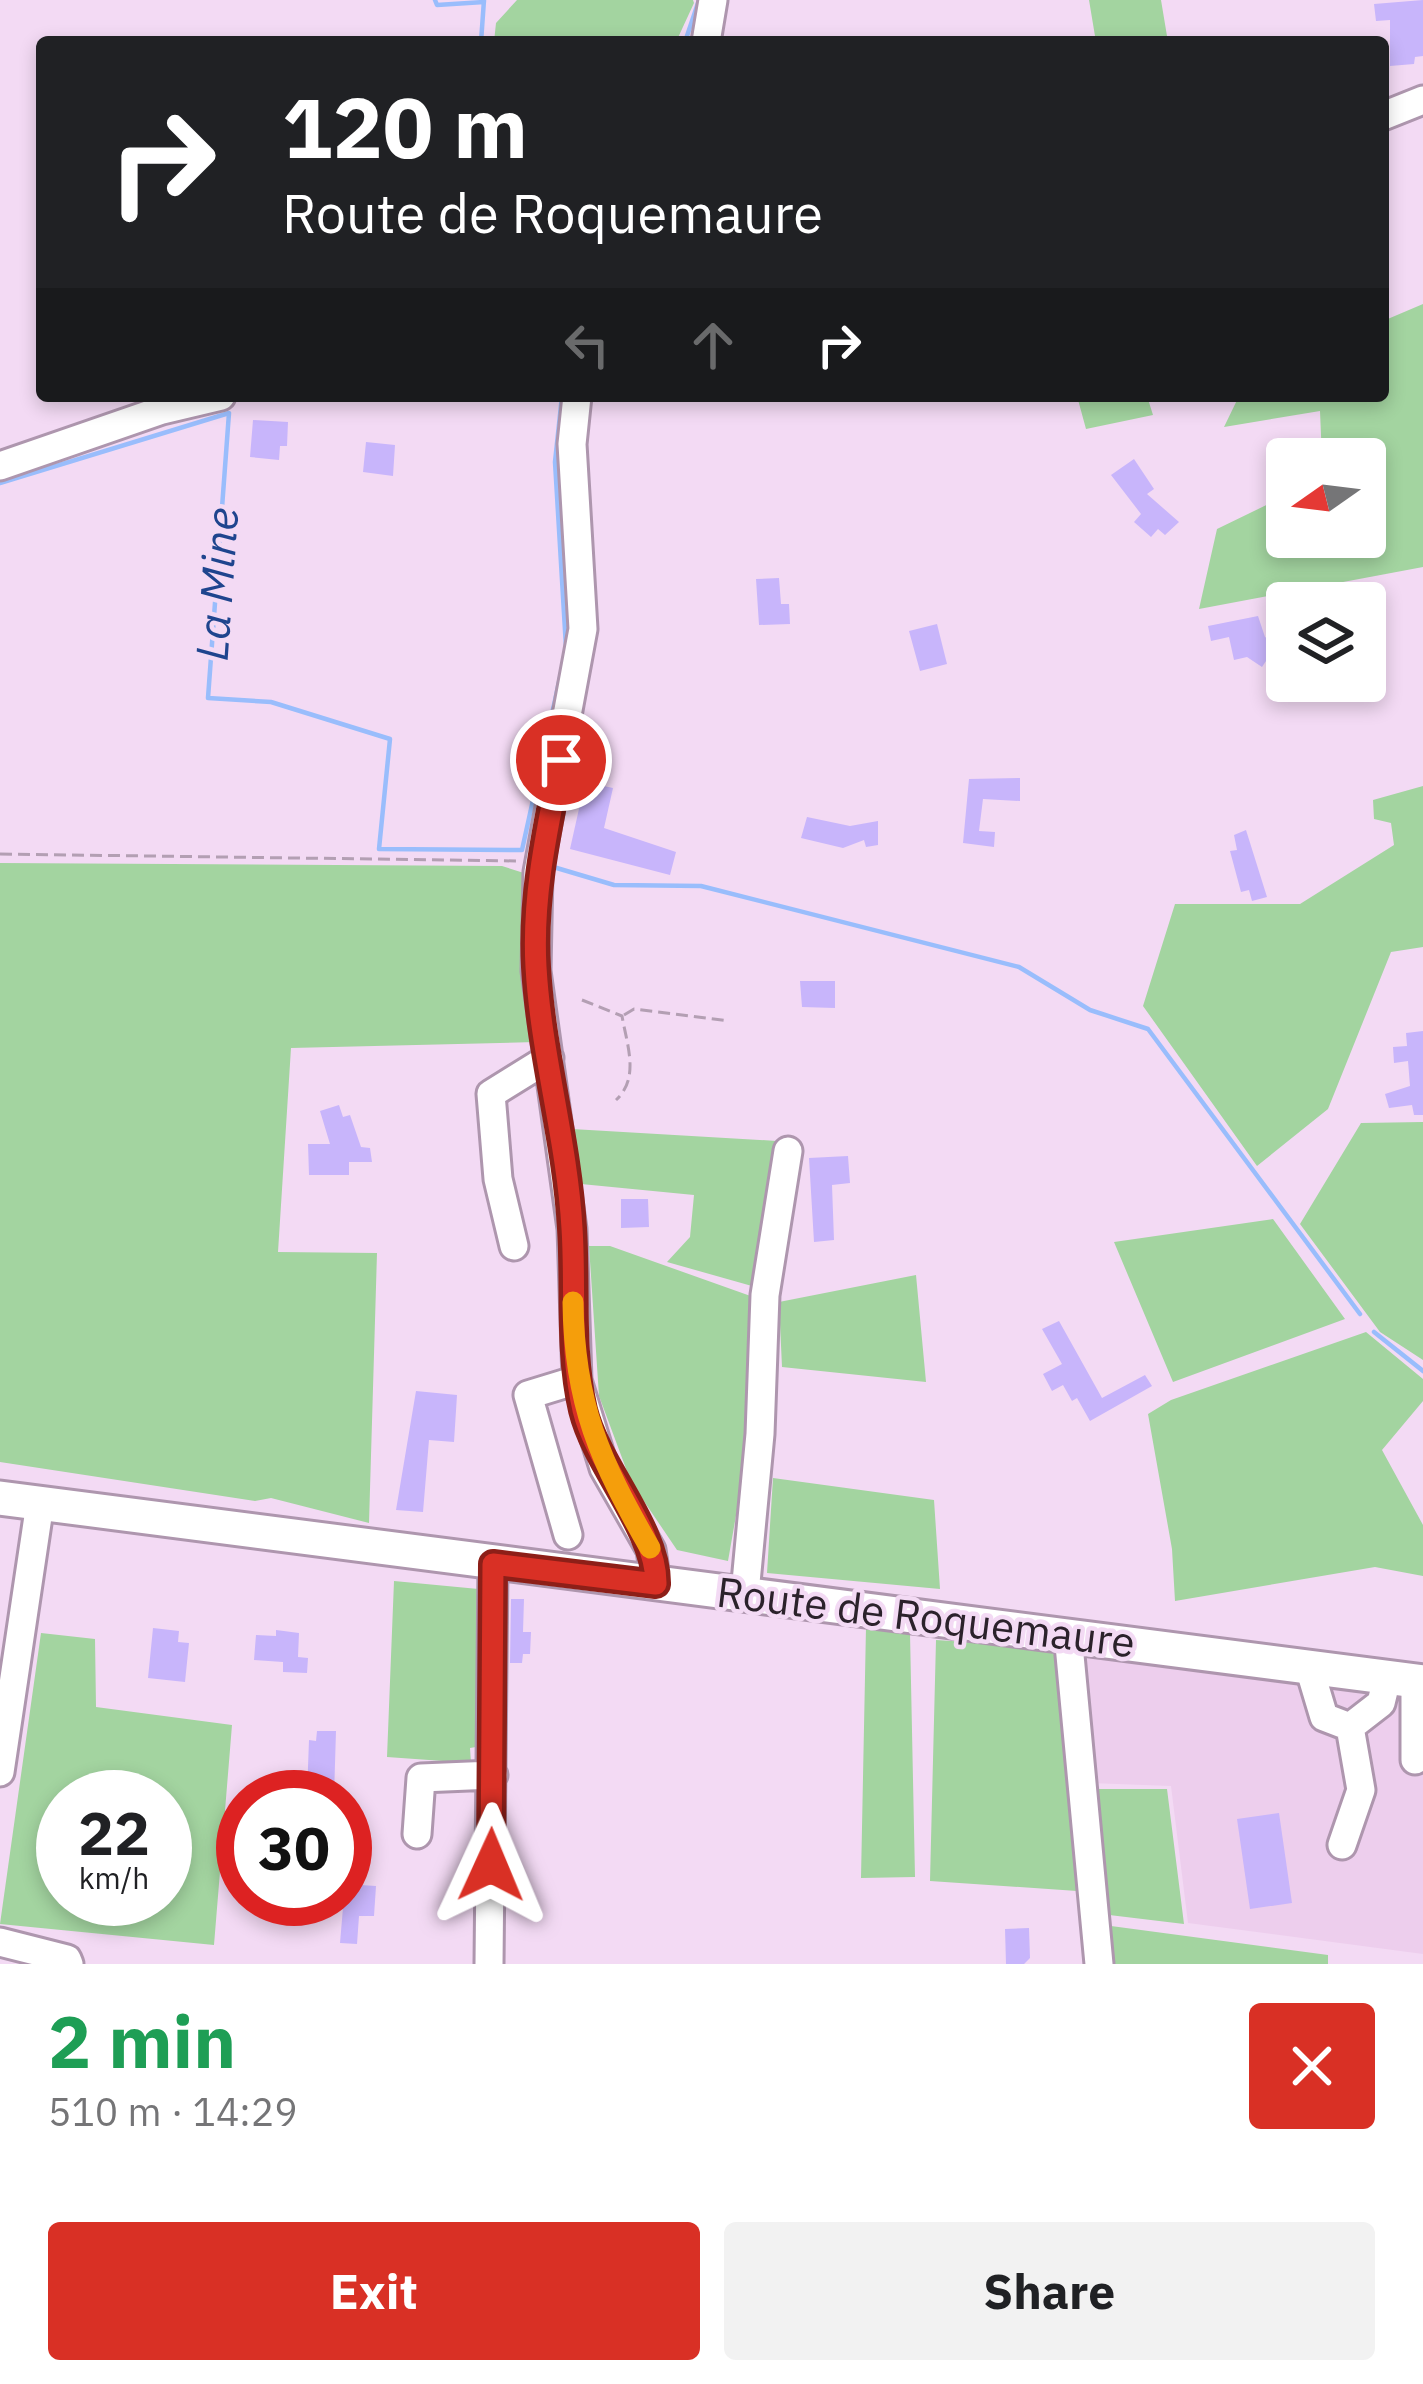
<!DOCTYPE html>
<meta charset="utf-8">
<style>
body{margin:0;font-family:"IBM Plex Sans",sans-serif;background:#f2f2f2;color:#202124;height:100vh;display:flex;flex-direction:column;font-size:45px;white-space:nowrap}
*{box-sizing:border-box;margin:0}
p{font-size:39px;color:#757577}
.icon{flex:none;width:66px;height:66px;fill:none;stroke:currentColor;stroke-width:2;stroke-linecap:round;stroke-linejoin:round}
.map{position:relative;height:1964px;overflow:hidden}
.panel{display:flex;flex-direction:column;background:#fff;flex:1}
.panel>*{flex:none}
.hud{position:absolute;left:36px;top:36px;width:1353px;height:366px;border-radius:12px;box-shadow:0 6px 18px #0003;background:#202124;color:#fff;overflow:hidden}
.needle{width:78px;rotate:256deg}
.tools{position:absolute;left:1266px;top:438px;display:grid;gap:24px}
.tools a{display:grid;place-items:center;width:120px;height:120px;border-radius:12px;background:#fff;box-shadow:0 6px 18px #0003;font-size:60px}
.speed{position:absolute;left:36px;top:1770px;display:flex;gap:24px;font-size:60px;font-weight:700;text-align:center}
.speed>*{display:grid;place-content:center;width:156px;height:156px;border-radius:50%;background:#fff;box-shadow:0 6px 18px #0003;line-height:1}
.speed small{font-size:30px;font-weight:400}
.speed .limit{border:18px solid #d22;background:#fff;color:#111}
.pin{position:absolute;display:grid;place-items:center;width:102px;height:102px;color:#fff;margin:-51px;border:6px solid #fff;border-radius:50%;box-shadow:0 3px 12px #0007}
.me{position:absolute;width:132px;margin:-66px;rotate:1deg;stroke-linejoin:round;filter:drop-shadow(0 0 9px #0008)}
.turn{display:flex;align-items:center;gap:42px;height:252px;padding:0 48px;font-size:54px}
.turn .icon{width:156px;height:156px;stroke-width:2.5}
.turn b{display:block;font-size:84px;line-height:102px}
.lanes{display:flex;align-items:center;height:114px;padding:0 48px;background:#0003;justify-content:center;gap:60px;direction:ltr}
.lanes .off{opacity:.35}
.round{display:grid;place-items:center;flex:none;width:126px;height:126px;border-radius:12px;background:#f2f2f2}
.overview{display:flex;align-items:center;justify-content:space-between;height:204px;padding:0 48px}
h1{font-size:72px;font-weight:700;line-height:90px;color:#1e9e55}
.primary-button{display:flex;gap:24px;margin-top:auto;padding:24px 48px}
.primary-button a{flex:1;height:138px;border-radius:12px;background:#d93025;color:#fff;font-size:48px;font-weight:700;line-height:138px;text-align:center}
.primary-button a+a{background:#f2f2f2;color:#202124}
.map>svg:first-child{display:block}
.built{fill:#edceed}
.green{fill:#a3d4a0;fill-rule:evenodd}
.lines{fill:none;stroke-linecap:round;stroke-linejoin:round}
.stream{stroke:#99bdfc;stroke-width:4.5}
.building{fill:#c8b5fb}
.minor-casing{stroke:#ae96ae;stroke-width:33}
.major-casing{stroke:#ae96ae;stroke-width:39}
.path{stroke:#b39fb3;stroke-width:3;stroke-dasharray:12 6;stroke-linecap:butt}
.minor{stroke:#fff;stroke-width:27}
.major{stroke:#fff;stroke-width:33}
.route-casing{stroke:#8d1f18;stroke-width:30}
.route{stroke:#d93025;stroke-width:21}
.slow{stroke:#f59e0b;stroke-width:21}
.labels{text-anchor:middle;stroke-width:9;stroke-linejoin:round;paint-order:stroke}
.street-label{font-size:42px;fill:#2b222b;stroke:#f3daf4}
.water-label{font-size:45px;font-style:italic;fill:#1f458e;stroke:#f3daf4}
</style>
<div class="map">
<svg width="1423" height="1964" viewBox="0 0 1423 1964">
<rect width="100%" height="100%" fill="#f3daf4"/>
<path class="built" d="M1080,1646L1423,1697V1954L1188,1923L1171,1786L1090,1783Z"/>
<path class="green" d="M517,0H693L694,3L676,42H494L496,23Z
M1089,0H1161L1168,42H1096Z
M1423,304V567L1199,609L1217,529L1287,495V537H1365V459H1322L1320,411L1224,427L1239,396H1383V321Z
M1077,396H1147L1153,415L1086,429Z
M1423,786V947L1391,952L1328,1109L1257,1166L1143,1006L1175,904H1300L1394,845L1391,823L1374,819L1373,800Z
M0,863L502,866L527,874L536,1042L291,1048L278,1252L377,1253L369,1523L271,1498L255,1501L0,1462Z
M1423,1122V1360L1380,1332L1300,1224L1361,1123Z
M572,1129L777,1141L759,1288L667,1262L690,1237L694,1195L581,1184Z
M1273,1219L1345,1319L1173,1382L1114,1242Z
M589,1246H610L759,1299L747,1453L728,1561L677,1550L631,1482L599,1396Z
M916,1275L926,1382L782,1367L779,1302Z
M1366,1332L1423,1379V1401L1382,1450L1423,1525V1576L1375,1567L1175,1601L1172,1549L1148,1414L1171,1400Z
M773,1478L934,1500L940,1589L767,1573Z
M394,1581L489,1590L482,1746L470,1748L471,1763L387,1757Z
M866,1627L910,1633L915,1877L861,1878Z
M41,1633L95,1639L96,1707L232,1725L214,1945L0,1924ZM63,1797H165V1899H63Z
M936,1640L1047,1647L1057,1658L1077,1891L930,1881Z
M1089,1789H1167L1184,1924L1101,1914Z
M1111,1926L1328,1955V1964H1112Z"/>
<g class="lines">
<path class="stream" d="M435,0L437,5L484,2
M481,42L484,0
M685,42L699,0
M562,396L555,462L566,647
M0,483L229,413L208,698L271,702L390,739L379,849L522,850
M522,850L563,664
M550,866L614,885L701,886L1019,967L1090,1010L1148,1029L1360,1314
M1374,1332L1423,1371
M760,1580L864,1593"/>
</g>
<path class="building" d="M1423,0V56L1415,57L1414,64L1390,66V20L1376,21L1374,4Z
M253,420L288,422L287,446H280L279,460L250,457Z
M366,442L395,445L393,476L363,472Z
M1134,459L1154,489L1147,494L1179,522L1165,535L1158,529L1151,537L1134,522L1141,514L1111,475Z
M779,578L781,604H789L790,624L759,625L756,579Z
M1258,616L1265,637L1284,650L1274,666L1266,661L1262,667L1247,657L1234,660L1229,637L1211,641L1208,626Z
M937,624L947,664L920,671L909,631Z
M1020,778V801L983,799L979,831L995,832L994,847L963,843L969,779Z
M585,782L613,788L604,828L676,852L670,875L570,849Z
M807,817L850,826L878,821V845L866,847L864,840L843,848L801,838Z
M1246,830L1267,897L1252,901L1249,890L1241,892L1230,851L1237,850L1234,835Z
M800,981H835V1008L802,1007Z
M1423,1031V1115H1414L1412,1105L1389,1108L1385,1094L1410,1086L1408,1061L1394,1063L1393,1047L1407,1046L1406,1033Z
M339,1105L343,1117L350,1115L361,1147L370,1148L372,1162H349V1175H309L308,1144H330L320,1111Z
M848,1156L850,1183L832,1185L834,1240L814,1242L809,1158Z
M621,1199H648L649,1227L621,1228Z
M1059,1321L1102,1398L1145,1375L1152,1386L1090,1421L1077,1398L1072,1401L1063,1385L1052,1391L1043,1374L1062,1364L1042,1329Z
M416,1391L457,1395L454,1442L429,1440L423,1512L396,1510Z
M511,1599H524L523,1632H531L530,1654H523L522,1663H510Z
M153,1628L179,1631L178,1642L189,1643L185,1682L148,1678Z
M276,1630L299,1633L298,1657L308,1658L307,1673L283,1672V1662L254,1660L256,1635L276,1636Z
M317,1731H336L334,1797L307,1794L309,1740L316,1741Z
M1279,1813L1292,1903L1250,1909L1237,1819Z
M345,1884L376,1886L374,1916H359L357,1944L340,1943Z
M1029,1928L1030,1958L1024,1964H1006L1005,1929Z"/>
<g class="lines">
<defs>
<path id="minor" d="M706,42L713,0
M1383,116L1423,100
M577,396L572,444L583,629L538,872L536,971L572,1229L577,1380L604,1468L651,1550L656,1584
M0,466L162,410L221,396
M514,1246L498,1179L491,1094L549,1058
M568,1535L528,1395L577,1380
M745,1593L760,1434L765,1295L788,1151
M1068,1634L1099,1964
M1309,1667L1324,1717L1350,1727L1381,1703L1387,1678
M1415,1681V1760
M0,1772L40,1503
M417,1834L421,1778L493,1775
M1342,1845L1361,1790L1350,1727
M0,1942L67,1959L69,1964
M489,1964L493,1564"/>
<path id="major" d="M0,1498L1423,1682"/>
</defs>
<use href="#minor" class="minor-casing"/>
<use href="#major" class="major-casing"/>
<path class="path" d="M0,854L519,861
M582,1000L622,1016C627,1045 640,1078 616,1100
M624,1015L634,1009L729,1021"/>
<use href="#minor" class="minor"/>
<use href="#major" class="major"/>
</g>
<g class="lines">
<defs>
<path id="route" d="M491,1865L493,1564L656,1584C657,1529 597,1467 583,1410C569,1350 576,1289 572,1228C567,1140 541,1055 536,967C532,896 547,830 561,760"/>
</defs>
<use href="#route" class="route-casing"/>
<use href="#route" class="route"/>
<path class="slow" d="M573,1302C574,1404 600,1461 650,1548"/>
</g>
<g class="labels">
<g class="street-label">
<text transform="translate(926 1617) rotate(7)" y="15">Route de Roquemaure</text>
</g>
<g class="water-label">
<text transform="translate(217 584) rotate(-86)" y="16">La Mine</text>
</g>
</g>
</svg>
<div class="tools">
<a><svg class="needle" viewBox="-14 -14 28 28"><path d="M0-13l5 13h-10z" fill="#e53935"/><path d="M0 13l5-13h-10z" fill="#757577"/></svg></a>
<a><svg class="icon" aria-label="layers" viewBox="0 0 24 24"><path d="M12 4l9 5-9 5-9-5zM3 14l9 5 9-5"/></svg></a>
</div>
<div class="speed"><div>22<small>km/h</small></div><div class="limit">30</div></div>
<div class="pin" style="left:561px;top:760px;background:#d93025"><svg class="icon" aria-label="arrive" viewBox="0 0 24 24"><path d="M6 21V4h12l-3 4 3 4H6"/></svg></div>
<svg class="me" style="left:491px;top:1865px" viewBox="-20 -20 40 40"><path d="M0-17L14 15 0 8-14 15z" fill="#d93025" stroke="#fff" stroke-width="4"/></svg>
<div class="hud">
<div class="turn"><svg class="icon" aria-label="right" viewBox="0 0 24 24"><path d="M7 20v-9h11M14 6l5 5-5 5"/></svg><div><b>120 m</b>Route de Roquemaure</div></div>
<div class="lanes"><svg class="icon off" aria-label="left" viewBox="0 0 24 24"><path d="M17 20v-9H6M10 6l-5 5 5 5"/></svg><svg class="icon off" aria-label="ahead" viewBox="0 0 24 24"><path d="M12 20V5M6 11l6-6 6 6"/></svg><svg class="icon" aria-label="right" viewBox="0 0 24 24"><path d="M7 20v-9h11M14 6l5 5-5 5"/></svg></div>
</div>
</div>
<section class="panel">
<div class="overview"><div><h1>2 min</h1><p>510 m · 14:29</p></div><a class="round" style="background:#d93025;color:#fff"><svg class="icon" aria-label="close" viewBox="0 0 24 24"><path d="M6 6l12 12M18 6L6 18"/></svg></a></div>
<div class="primary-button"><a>Exit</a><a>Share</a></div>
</section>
